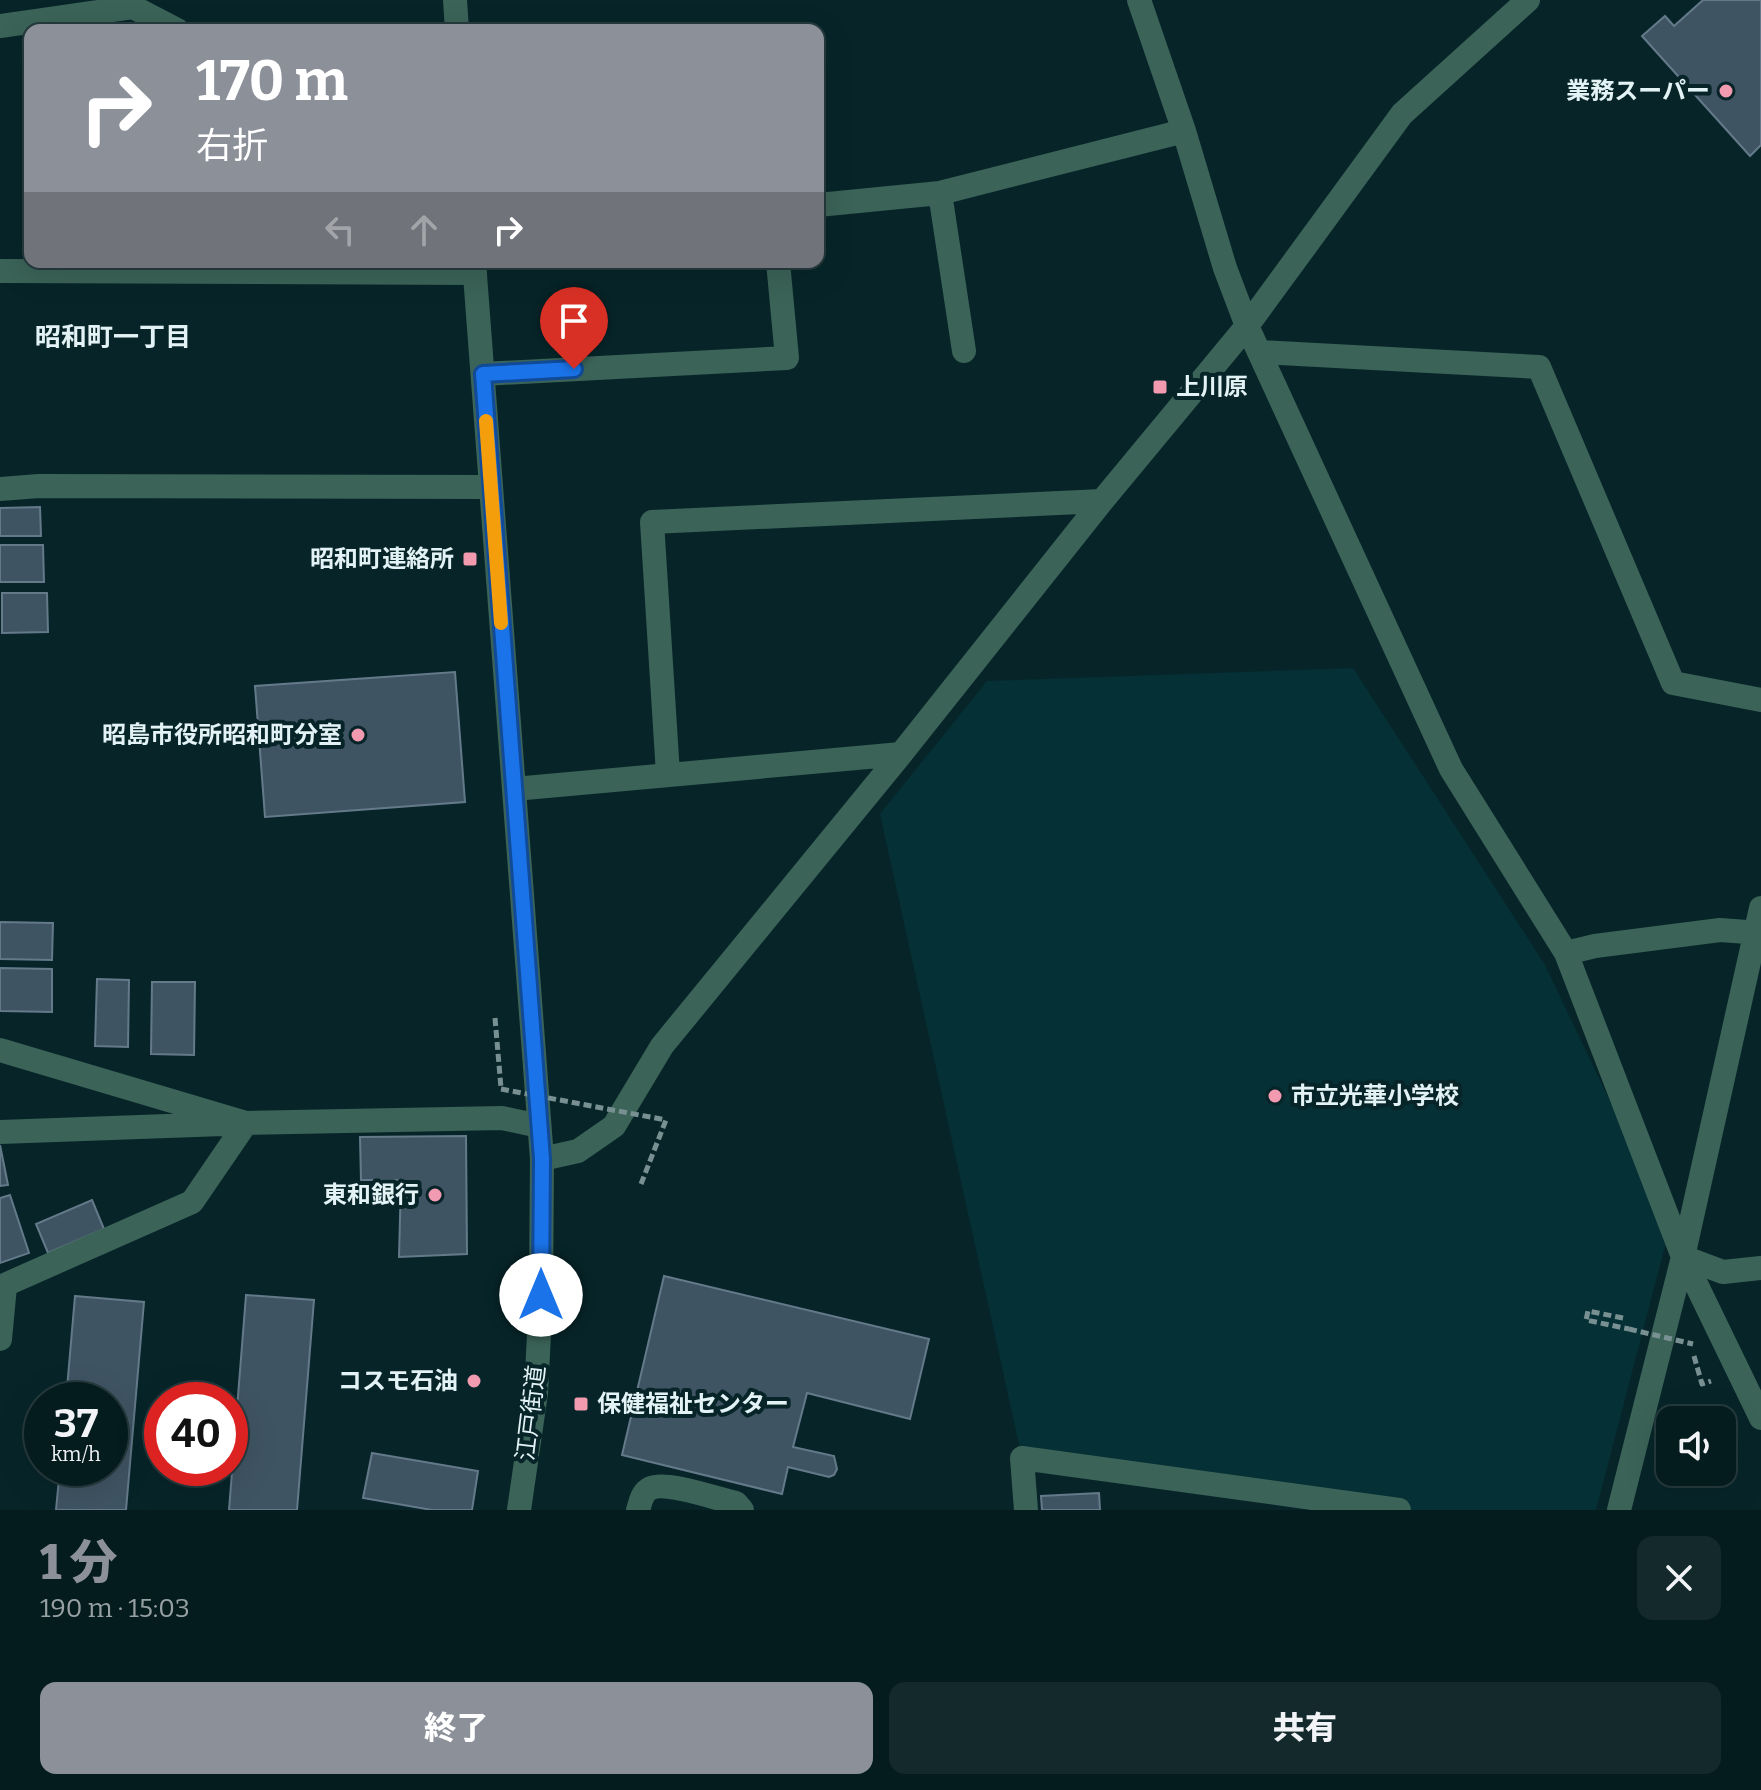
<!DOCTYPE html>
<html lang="ja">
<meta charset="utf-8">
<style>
body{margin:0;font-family:Bitter,"Noto Sans JP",serif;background:#13292c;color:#f1f3f6;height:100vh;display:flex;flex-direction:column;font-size:30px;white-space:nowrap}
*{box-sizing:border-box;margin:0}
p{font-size:26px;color:#97a1a4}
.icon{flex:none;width:44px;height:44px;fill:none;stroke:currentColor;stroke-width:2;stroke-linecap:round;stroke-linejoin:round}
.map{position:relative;height:1510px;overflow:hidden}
.drawer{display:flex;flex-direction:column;background:#051c1f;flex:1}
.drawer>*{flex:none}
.banner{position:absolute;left:24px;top:24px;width:800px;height:244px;border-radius:16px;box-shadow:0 8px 32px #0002,0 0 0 2px #263a3d;background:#8c9099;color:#fff;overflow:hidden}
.tools{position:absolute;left:1656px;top:1406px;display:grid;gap:16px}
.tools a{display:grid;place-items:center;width:80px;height:80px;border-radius:16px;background:#051c1f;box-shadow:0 8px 32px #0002,0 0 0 2px #263a3d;font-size:40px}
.speed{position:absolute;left:24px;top:1382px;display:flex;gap:16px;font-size:40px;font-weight:700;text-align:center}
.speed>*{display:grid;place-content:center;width:104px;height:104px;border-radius:50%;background:#051c1f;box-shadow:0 8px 32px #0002,0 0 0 2px #263a3d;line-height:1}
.speed small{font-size:20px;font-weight:400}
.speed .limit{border:12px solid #d22;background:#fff;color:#111}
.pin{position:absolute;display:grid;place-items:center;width:68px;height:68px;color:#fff;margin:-82px -34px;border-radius:50% 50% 50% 0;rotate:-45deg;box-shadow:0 0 8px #0007}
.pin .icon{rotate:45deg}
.me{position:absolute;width:88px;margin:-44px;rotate:0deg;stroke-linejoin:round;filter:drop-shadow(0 0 6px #0008)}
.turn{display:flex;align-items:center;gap:28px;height:168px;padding:0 40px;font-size:36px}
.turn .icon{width:104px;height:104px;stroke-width:2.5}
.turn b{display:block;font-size:56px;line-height:68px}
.lanes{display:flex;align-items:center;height:76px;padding:0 40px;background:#0003;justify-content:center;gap:40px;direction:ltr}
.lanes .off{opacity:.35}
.round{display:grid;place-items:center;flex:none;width:84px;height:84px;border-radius:16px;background:#13292c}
.overview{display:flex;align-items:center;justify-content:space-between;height:136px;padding:0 40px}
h1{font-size:48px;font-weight:800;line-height:60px;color:#8c9099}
.action{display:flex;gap:16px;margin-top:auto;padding:16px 40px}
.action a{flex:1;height:92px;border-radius:16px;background:#8c9099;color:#fff;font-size:32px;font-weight:800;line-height:92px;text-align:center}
.action a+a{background:#13292c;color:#f1f3f6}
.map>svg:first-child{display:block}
.built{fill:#053035}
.building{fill:#3f5463;stroke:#647a8a;stroke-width:2}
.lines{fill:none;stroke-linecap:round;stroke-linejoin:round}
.path{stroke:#799093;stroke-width:5;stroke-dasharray:8 4;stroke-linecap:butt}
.minor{stroke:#3b6358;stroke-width:24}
.path-bridge{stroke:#799093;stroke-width:5;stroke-dasharray:8 4;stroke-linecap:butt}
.route-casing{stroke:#114b97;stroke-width:20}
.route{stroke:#1a73e8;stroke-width:14}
.slow{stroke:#f59e0b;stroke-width:14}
.poi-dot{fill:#f29aaf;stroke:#072529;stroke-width:3}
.labels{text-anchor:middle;stroke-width:8;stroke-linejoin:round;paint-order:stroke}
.poi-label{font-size:24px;font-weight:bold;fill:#e2f2f5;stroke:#072529;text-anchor:end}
.street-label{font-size:24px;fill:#e2f2f5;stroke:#072529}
.neighbourhood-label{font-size:26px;font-weight:bold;fill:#e2f2f5;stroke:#072529}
</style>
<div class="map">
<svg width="1761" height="1510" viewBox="0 0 1761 1510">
<rect width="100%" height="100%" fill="#072529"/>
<path class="built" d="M1353,668L1545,965L1670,1227L1596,1510H1323L1022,1458L880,814L987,681Z"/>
<path class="building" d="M1703,0H1761V145L1750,156L1642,36L1665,16L1674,26Z
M40,507L41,536H0V508Z
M0,545H43L44,582H0Z
M2,593H47L48,632L2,633Z
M455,672L465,802L265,817L255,686Z
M0,922L53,923L52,960L0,959Z
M0,968L52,969V1012L0,1011Z
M97,979L129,980L128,1047L95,1046Z
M152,982H195L194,1055L151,1054Z
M466,1136L467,1254L399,1257L401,1180H361L360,1137Z
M0,1145L8,1185L0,1186Z
M10,1195L29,1253L0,1263V1198Z
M92,1200L104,1229L48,1253L36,1224Z
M664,1276L929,1339L910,1419L807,1393L793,1447L834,1456L837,1469L834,1475L829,1477L788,1467L782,1494L622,1455Z
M246,1295L314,1300L297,1510H229Z
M75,1296L144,1302L126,1510H56L60,1468H110V1400H66Z
M372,1453L478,1471L472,1510H432L363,1498Z
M1099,1493L1100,1510H1042L1041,1496Z"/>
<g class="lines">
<path class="path" d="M495,1018L501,1088
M641,1184L666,1120
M1623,1318L1588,1311L1586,1320L1629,1329
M1694,1356L1702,1384L1711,1381"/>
<path class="minor" d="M455,0L457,30
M1139,0L1184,131L1225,268L1247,326L1451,769L1566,953L1683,1257L1761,1418
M0,26L133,7L177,30
M940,193L964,351
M818,205L940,193L1184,131
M474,262L542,1159L541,1295L536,1393L519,1510
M0,271L475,273
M1260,352L1539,367L1673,683L1761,700
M483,374L787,358L778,262
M0,489L39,486L491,487
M668,774L652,522L1102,501
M514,789L901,754
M1566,953L1595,946L1720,930L1761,933
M0,1050L246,1123L502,1118L539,1126
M0,1132L223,1124
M542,1159L578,1151L614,1126L662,1046L901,754L1102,501L1247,326L1402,114L1528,0
M1683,1257L1723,1272L1761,1268
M0,1287L192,1202L246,1123
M0,1339L5,1286
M638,1510C641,1501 642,1492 651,1488C667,1481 717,1499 736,1503L742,1510
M1026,1510L1022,1458L1399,1510
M1619,1510L1683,1257L1761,908"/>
<path class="path-bridge" d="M501,1089L666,1120
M1629,1329L1693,1344"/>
</g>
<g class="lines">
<defs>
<path id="route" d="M541,1295L542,1159L483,374L574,369"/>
</defs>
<use href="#route" class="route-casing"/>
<use href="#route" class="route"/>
<path class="slow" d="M486,421L501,623"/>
</g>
<g class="poi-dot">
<circle cx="1726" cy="91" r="8"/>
<rect x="1152" y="379" width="16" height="16" rx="4"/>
<rect x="462" y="551" width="16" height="16" rx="4"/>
<circle cx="358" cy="735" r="8"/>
<circle cx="1275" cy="1096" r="8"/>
<circle cx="435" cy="1195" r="8"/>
<circle cx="474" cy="1381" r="8"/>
<rect x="573" y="1396" width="16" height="16" rx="4"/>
</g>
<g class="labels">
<g class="poi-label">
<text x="1710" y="99">業務スーパー</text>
<text x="1176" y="395" text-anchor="start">上川原</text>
<text x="454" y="567">昭和町連絡所</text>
<text x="342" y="743">昭島市役所昭和町分室</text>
<text x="1291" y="1104" text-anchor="start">市立光華小学校</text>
<text x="419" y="1203">東和銀行</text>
<text x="458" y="1389">コスモ石油</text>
<text x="597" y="1412" text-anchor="start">保健福祉センター</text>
</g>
<g class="street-label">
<text transform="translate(531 1413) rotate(-83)" y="8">江戸街道</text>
</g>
<g class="neighbourhood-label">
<text x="113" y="346">昭和町一丁目</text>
</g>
</g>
</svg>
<div class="tools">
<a><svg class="icon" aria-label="sound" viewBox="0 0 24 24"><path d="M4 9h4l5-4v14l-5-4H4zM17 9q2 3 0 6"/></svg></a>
</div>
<div class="speed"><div>37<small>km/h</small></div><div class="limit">40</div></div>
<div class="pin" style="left:574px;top:369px;background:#d93025"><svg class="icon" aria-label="arrive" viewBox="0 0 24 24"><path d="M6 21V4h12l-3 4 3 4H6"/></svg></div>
<svg class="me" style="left:541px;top:1295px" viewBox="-20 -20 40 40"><circle r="19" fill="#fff"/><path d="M0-13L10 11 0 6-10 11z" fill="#1a73e8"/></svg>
<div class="banner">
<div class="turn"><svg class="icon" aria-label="right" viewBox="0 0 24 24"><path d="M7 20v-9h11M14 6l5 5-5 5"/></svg><div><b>170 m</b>右折</div></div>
<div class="lanes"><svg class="icon off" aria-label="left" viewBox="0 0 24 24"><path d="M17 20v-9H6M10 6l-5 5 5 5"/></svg><svg class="icon off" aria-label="ahead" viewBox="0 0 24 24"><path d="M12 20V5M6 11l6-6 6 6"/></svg><svg class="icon" aria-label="right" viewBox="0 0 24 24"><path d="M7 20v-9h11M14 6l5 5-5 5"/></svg></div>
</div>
</div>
<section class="drawer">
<div class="overview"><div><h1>1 分</h1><p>190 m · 15:03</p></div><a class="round"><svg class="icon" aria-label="close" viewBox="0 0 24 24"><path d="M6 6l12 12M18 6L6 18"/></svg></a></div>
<div class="action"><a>終了</a><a>共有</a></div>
</section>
